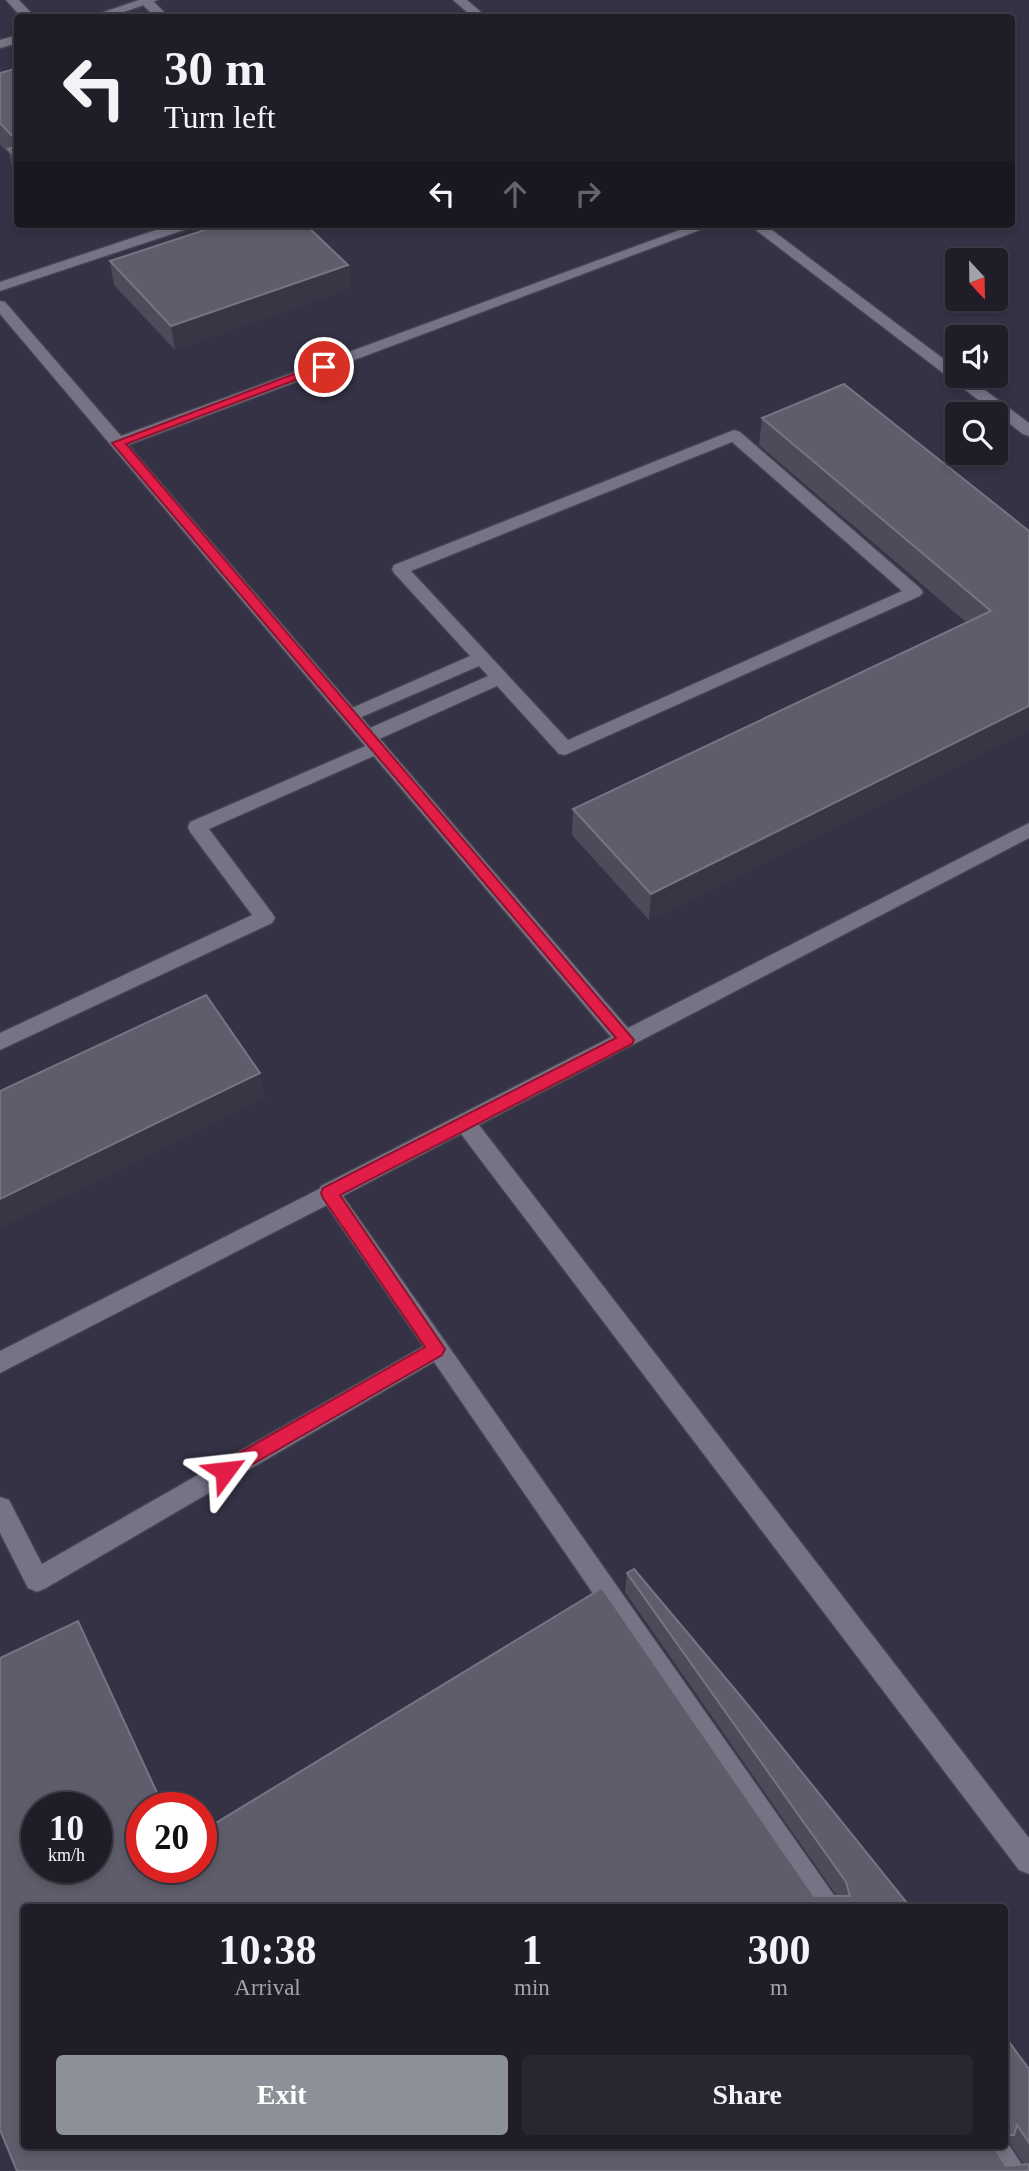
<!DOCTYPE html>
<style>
body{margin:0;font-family:Georgia,serif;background:#282630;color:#f1f3f6;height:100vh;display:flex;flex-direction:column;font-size:26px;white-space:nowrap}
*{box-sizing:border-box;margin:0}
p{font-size:23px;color:#a2a2a8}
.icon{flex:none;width:38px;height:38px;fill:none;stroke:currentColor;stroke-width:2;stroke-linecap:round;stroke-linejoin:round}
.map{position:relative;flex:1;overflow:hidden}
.details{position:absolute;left:21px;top:1904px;width:987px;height:245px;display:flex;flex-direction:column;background:#201d28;border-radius:7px;box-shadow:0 4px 10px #0003,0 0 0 2px #3d3b45}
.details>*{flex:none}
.guide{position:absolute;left:14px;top:14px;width:1001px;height:214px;border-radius:7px;box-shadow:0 4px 10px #0003,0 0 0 2px #3d3b45;background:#201d28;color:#f1f3f6;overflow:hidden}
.needle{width:46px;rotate:158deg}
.buttons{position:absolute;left:945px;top:248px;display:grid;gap:14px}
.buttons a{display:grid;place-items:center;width:63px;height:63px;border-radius:7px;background:#201d28;box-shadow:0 4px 10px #0003,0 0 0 2px #3d3b45;font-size:35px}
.speed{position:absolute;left:21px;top:1792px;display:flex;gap:14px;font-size:35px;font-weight:700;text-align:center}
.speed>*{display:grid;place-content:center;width:91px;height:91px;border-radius:50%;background:#201d28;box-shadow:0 4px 10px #0003,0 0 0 2px #3d3b45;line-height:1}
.speed small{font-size:18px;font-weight:400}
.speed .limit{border:10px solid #d22;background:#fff;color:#111}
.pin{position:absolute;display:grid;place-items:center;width:60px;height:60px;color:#fff;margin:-30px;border:4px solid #fff;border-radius:50%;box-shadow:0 2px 7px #0007}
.me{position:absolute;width:77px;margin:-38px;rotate:60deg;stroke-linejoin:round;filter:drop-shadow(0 0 5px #0008)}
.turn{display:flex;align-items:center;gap:24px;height:147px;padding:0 35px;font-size:32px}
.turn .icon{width:91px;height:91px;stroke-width:2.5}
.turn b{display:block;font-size:49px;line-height:60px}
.lanes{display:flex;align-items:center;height:66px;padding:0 35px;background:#0003;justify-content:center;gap:35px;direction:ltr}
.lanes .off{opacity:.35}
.eta{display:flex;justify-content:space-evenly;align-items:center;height:119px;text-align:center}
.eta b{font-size:42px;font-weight:800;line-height:49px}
.cta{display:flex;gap:14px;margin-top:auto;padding:14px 35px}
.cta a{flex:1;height:80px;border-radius:7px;background:#8c9099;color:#fff;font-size:28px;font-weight:800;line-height:80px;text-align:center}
.cta a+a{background:#282630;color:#f1f3f6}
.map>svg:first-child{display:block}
.built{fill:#353246;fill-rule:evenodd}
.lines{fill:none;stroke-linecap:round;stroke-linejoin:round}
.lane-casing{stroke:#43424e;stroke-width:3}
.secondary-casing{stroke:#43424e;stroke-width:3}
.lane{fill:#757384;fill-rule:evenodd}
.secondary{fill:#757384;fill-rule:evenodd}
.wall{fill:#4d4b5a;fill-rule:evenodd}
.shaded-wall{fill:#383544}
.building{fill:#5f5d6b;stroke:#767482;stroke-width:2;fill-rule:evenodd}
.route{fill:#e11d48;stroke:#92132f;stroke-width:2}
</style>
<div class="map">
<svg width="1029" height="2171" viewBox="0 0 1029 2171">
<rect width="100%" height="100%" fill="#2a2736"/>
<path class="built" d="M0,0H1029V2171H0ZM18,18H1012V224H18ZM957,261H996V299H957ZM957,338H996V376H957ZM957,415H996V453H957ZM37,1808H96V1867H37ZM142,1808H201V1867H142ZM24,1908H1004V2146H24Z"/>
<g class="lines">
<defs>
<path id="lane" d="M6,0H19L36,18H22Z
M142,0H152L170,18H156L143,5Z
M174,224H195L193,227L0,291V282Z
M734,430L740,432L920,588L923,592L920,596L565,755L559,754L497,686L375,741H363L360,736L363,731L488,676L479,666L357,719H345L342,715L345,711L470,656L394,573L392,569L394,565ZM732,442L902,591L568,740L411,571Z
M377,741L383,742L386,747L383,752L209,829L272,913L275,918L272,923L0,1050V1033L252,915L190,832L188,827L190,822Z
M329,1184L337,1186L340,1193L337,1200L0,1373V1351Z
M436,1339L444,1342L448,1349L444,1356L46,1588L37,1592L28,1588L0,1533V1497L9,1500L42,1564Z"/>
<path id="secondary" d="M139,0H158L107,18H86Z
M453,0H467L488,18H474Z
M18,35V43L0,48V40Z
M696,224H716L128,445L628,1028L1029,823V838L479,1125L1029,1838V1874L1019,1870L461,1134L343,1196L836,1898L840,1908H809L318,1193L321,1186L611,1037L0,314V301L5,302L121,436Z
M748,224H764L957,369V376H966L1029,423V436L1023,434Z
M1004,2137L1026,2171H993L978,2146H1004Z"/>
</defs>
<use href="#lane" class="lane-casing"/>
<use href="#secondary" class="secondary-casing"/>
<use href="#lane" class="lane"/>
<use href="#secondary" class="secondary"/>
</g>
<path class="wall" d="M18,68V181L14,176L9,154L0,144V73Z
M110,261L348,265L350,288L175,350L114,285Z
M762,418L1029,531V729L649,920L572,835L573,809L967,623L759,445Z
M634,1569L748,1705L911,1908H24V2146H993L1006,2166L1024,2164L1007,2139L1004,2141V2035L1029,2069V2171H17L0,2130V1658L78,1621L165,1808H142V1867H201V1832L602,1588L814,1896H837L625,1592L627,1573ZM37,1808H96V1867H37Z"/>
<path class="shaded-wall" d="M348,265L350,288L175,350L171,326Z
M1029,706V729L649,920L651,894Z
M260,1073L265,1098L0,1228V1199Z
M78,1621L88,1640L165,1808H164Z"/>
<path class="building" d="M18,68V142L0,123V73Z
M18,146V159L8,149Z
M223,224H305L348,265L171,326L110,261Z
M844,384L1029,531V706L651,894L573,809L991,611L762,418Z
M206,995L260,1073L0,1199V1091Z
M634,1569L748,1705L911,1908H24V2146H993L1006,2166L1029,2164V2171H17L0,2130V1658L78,1621L164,1808H142V1867H201V1832L602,1588L814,1896H850L846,1882L627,1573ZM37,1808H96V1867H37Z
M1004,2035L1029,2069V2143L1017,2125L1014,2135H1004Z"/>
<path class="route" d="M320,364L330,367L126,444L634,1040L632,1044L340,1195L445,1349L442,1355L225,1480L218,1477L216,1471L218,1465L425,1347L323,1198L321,1193L323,1188L616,1038L112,443Z"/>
</svg>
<div class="buttons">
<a><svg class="needle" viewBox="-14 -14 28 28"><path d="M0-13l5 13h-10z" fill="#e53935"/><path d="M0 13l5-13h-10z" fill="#a2a2a8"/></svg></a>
<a><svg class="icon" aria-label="sound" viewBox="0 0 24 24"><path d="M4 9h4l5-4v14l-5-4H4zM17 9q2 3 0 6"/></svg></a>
<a><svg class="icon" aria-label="search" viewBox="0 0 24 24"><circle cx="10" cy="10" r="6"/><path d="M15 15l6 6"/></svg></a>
</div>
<div class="speed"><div>10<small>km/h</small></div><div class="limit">20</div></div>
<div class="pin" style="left:324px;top:367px;background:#d93025"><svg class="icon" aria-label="arrive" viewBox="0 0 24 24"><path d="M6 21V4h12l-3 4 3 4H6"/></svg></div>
<svg class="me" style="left:225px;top:1471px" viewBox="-20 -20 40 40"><path d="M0-17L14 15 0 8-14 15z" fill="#e11d48" stroke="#fff" stroke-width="4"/></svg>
<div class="guide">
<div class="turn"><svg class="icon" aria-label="left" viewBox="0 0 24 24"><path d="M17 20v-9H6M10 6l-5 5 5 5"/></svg><div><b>30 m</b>Turn left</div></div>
<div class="lanes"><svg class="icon" aria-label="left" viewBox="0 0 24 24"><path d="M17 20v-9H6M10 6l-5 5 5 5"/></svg><svg class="icon off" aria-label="ahead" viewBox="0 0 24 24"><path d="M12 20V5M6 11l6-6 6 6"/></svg><svg class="icon off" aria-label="right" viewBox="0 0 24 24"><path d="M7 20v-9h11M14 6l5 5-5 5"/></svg></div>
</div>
<section class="details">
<div class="eta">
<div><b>10:38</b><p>Arrival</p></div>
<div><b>1</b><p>min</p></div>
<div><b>300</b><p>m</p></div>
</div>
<div class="cta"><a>Exit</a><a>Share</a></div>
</section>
</div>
